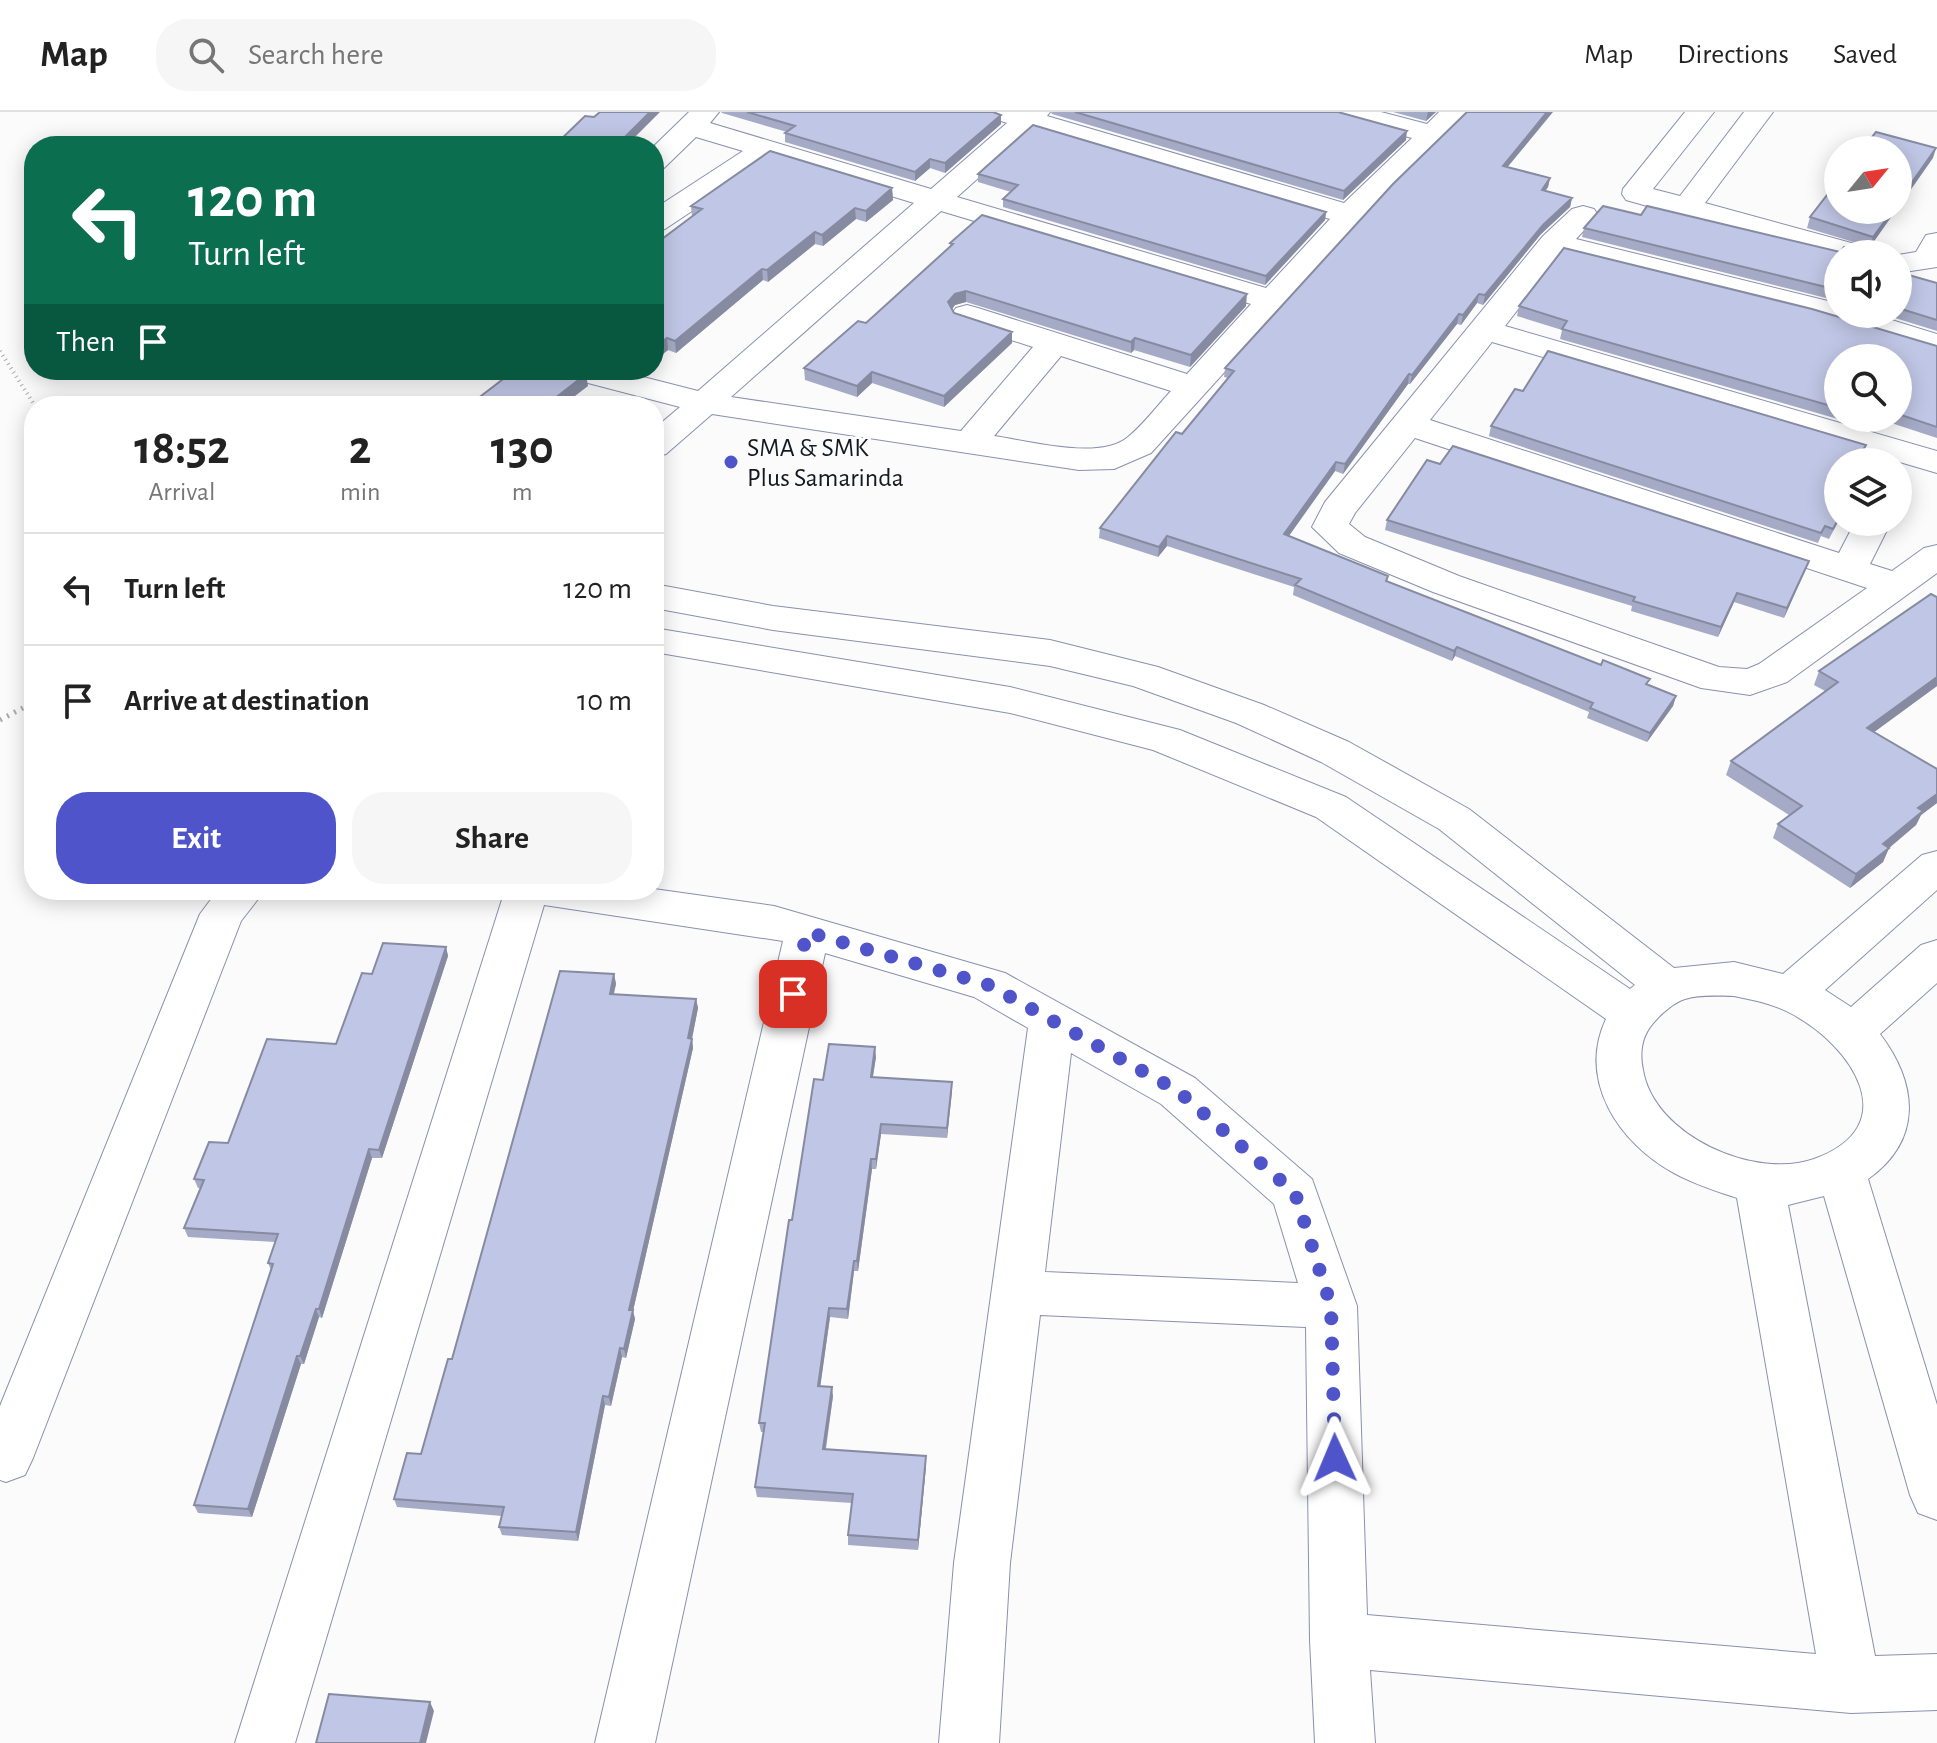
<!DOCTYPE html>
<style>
body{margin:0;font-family:"Alegreya Sans",sans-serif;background:#f6f6f6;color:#222;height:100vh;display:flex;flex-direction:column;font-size:30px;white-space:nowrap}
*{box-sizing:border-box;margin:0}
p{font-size:26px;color:#767676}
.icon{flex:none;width:44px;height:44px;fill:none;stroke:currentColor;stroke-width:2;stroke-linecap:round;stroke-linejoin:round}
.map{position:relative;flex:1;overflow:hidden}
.panel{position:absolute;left:24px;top:284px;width:640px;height:504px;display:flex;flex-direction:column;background:#fff;border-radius:32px;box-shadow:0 4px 20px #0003}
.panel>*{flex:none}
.guide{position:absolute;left:24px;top:24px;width:640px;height:244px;border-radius:32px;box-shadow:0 4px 20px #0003;background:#0b6e4f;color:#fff;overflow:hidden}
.needle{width:52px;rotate:60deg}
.fabs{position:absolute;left:1824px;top:24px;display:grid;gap:16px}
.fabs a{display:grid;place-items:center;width:88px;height:88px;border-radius:50%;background:#fff;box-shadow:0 4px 20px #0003;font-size:40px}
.pin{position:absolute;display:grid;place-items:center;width:68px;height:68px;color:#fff;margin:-34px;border-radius:16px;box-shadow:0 4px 12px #0006}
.me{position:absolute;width:88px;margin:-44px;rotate:359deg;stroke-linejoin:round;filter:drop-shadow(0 0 6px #0008)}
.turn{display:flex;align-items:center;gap:28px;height:168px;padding:0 32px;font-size:36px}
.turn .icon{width:104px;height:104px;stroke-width:2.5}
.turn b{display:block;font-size:56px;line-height:68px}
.then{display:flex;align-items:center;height:76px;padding:0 32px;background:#0003;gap:16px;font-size:30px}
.eta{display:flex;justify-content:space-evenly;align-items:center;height:136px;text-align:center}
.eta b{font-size:48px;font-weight:600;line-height:56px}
.action{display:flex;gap:16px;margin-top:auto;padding:16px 32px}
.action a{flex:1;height:92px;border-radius:32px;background:#4f54ca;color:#fff;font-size:32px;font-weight:600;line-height:92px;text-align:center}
.action a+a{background:#f6f6f6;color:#222}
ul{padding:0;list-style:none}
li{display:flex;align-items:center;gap:24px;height:112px;padding:0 32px;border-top:2px solid #e0e0e0}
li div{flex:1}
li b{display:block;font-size:30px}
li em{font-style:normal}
header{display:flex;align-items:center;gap:48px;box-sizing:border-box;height:112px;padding:0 40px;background:#fff;border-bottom:2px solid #e0e0e0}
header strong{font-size:38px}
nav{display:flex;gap:44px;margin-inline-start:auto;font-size:28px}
.search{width:560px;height:72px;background:#f6f6f6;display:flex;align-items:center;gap:20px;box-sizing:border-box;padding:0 28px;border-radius:32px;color:#767676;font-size:30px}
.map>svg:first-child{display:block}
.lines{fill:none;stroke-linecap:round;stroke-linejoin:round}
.street-casing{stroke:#8a90ae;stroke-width:2}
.path-far1{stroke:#abacb0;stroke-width:4;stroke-dasharray:1 4;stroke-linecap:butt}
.path{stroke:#abacb0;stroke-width:5;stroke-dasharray:2 6;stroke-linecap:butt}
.street{fill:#fff;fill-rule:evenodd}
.wall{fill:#a5abc6;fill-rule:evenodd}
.shaded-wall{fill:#868ba1}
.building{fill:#c0c7e6;stroke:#868ba1;stroke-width:2}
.route{stroke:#4f54ca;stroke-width:14;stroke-dasharray:0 25.2}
.poi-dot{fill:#4f54ca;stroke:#fbfbfb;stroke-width:3}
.labels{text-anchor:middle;stroke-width:6;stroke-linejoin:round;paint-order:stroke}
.far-poi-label{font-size:26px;fill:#151722;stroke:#fbfbfb;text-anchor:start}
</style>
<header>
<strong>Map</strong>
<div class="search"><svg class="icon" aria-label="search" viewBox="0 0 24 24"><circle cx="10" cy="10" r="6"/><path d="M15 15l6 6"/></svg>Search here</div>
<nav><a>Map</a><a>Directions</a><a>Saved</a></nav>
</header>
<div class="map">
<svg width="1937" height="1631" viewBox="0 0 1937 1631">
<rect width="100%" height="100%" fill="#fbfbfb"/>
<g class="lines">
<defs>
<path id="street" d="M689,0H719L710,11L931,77L1007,11L995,7L991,0H1050L1047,4L1344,91L1412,26L1338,6L1334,0H1381L1427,12L1439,0H1470L1389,79L1151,341L1114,357L1079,358L712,302L666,342L654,345V317L680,295L565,265L560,258H616L698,279L914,91L770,47L665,117L654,120V97L743,39L696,25L664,56L654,59V34ZM1032,18L1330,107L1266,176L957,85ZM941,99L1251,192L1187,262L978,196L967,193L956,196L951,203L956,210L1033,235L961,319L731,285ZM1061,244L1171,279C1157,294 1144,312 1128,325C1100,349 1029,329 994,324Z
M1685,0H1714L1653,77L1680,84L1744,0H1773L1705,91L1866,135L1871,142H1838V147L1690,106L1674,104L1672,101L1626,88L1622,82L1623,77Z
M1583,94L1594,97L1598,103L1576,127L1832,190L1838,192V202H1872L1937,222V242L1810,204L1561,142L1505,214L1937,339V361L1492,230L1430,308L1839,441L1855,410H1891L1870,452L1892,459L1924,436L1937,433V461L1787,570L1750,583L1701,576L1433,480L1339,441L1312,415L1325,390L1543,124L1572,97ZM1415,326L1867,476L1759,552L1747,557L1719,555L1459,464L1365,425L1349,412L1355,401Z
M1937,121V155L1898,161V143L1916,140L1926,123Z
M654,472L773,494L1050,528L1158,555L1264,593L1349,630L1469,697L1674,856L1734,850L1783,862L1922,743L1937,739V778L1825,878L1851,895L1921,833L1937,828V871L1880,922C1918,972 1923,1028 1868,1067L1937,1293V1408L1918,1401L1910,1383L1824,1084L1788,1093L1875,1544L1937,1542V1598L1851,1601L1370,1558L1375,1631H1315L1310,1528L1306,1215L1040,1203L1010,1451L999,1631H939L954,1451L1028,916L974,885L825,841L655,1631H595L783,829L544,793L295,1631H235L505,778L654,777L774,794L1005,861L1195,966L1312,1067L1357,1194L1367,1503L1816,1542L1737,1086C1716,1079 1694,1072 1674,1061C1619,1031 1577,969 1606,907L1316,705L1153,638L1010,601L654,540V516L1010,575L1180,618L1346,685L1630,877L1635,873L1439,717L1321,650L1236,611L1133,574L1050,554L773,518L654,496ZM1734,884C1754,888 1774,892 1792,902C1852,934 1906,1014 1814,1047C1755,1068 1654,1024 1643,958C1639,939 1642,922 1656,908C1663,900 1675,890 1685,887C1700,882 1719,884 1734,884ZM1071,941L1161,992L1274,1092L1298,1171L1045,1160Z
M218,778H265L241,809L33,1346L25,1363L6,1370L0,1368V1294L200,802Z"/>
</defs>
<use href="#street" class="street-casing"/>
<path class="path-far1" d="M0,239L35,294"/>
<path class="path" d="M0,608L34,590"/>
<use href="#street" class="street"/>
</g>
<path class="wall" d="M721,0H993L1001,3V12L945,61L930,56L915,69L785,30V21L787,20L722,1Z
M1051,0H1338L1406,28L1343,88L1052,2Z
M1393,0H1436L1426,9Z
M1507,56L1550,66L1548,75L1545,79L1572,86L1570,95L1541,122L1483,193L1477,191L1461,213L1457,212L1410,272H1408L1343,362L1335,359L1289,424L1388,464L1387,470L1676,584L1673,594L1647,630L1587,606L1589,600L1455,544L1452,549L1293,483L1294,475L1167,434L1158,445L1099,426L1100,416L1182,322L1228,266L1224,265L1225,256Z
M978,62L1326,100L1325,108L1265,173L1003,95V87L1011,80L978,70Z
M892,76L893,88L866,110L856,107L823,134L815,132L768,170L763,168L676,241L668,238L654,249L692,105L691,94Z
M1838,98H1896L1870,135L1807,116L1810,105Z
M1641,103L1838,142V189L1582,125L1584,116Z
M950,131L1246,194L1190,255L1134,238L1131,241L966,190L955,193L952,197L954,201L1012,231L944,295L872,271L857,285L805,268L804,256L866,211L950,135Z
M1898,160L1937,171V219L1882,202H1898Z
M1519,194L1937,234V326L1882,308L1876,318L1560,227L1562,218L1517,204ZM1838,246H1898V306H1838Z
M1523,279L1866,333L1858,350H1838V410L1829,427L1821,424L1818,431L1489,324L1491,314Z
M1387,408L1809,449L1784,506L1734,490L1718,525L1631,499L1632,494L1385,418Z
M1937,485V574L1874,620L1937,657V691L1921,703L1916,713L1889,736L1883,750L1850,776L1773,726L1778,712L1789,703L1726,663L1731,649L1825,579L1814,573L1819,559Z
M446,835L448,844L382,1046H372L322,1206L319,1205L304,1252H301L252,1405L198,1401L194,1393L271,1158L268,1151L275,1130L188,1125L184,1116L200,1076H198L194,1067L228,1031L336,932L372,862Z
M614,862L616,872L614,882L696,887L698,896L692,927L693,936L633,1199L635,1207L626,1246L622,1245L611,1294L605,1293L578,1429L502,1423L499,1415L502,1404L397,1395L394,1387L421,1342L452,1247Z
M876,945L873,965L952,970L947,1026L881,1022L876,1057H872L858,1159H854L848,1207L830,1205L820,1274L833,1284L826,1337L926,1354L918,1438L848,1433V1423L852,1391L757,1385L755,1375L764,1320H761L759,1311L792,1108L823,968Z"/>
<path class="shaded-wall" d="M650,0H660L626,34H616Z
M1428,0H1436L1426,9Z
M1547,0H1553L1501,63L1503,54Z
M1001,3V12L945,61V51Z
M1407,19L1406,28L1343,88L1344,79Z
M1936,36L1933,46L1898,96V90Z
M930,47V56L915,69V60Z
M1550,66L1548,75L1540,87L1542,78Z
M892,76L893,88L866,110V99Z
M1572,86L1570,95L1541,122L1483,193L1485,183L1543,113Z
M855,96L856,107L823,134L822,123Z
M1893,98H1896L1870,135L1873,125Z
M1326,100L1325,108L1265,173L1266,164Z
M815,120V132L768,170L767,158Z
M762,157L763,168L676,241L675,229Z
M966,179V190L955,193L949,201L948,190L955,182Z
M1247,182L1246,194L1190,255L1191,243Z
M1479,182L1477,191L1461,213L1463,203Z
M1459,202L1457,212L1410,272L1412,263Z
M1012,220V231L944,295V284Z
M667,226L668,238L654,249V236Z
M1135,226L1134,238L1131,241V230Z
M872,260V271L857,285V274Z
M586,262L588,274L562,294H545Z
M1409,262L1408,272L1343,362L1345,352Z
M1336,350L1335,359L1283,432L1284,422Z
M1167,424V434L1158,445L1159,435Z
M1809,449L1805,459L1784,506L1787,496Z
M1737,481L1734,490L1718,525L1721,515Z
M1457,535L1455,544L1452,549L1454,539Z
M1937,565V574L1862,629L1867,616Z
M1676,584L1673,594L1647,630L1650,621Z
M1937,682V691L1921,703L1916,713L1889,736L1883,750L1850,776L1856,762L1883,732L1918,696Z
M446,835L448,844L382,1046L379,1038Z
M614,862L616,872L611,891L610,882Z
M696,887L698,896L690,936L688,926Z
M692,927L693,936L633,1199L635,1207L626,1246L624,1237L629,1198Z
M875,935L876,945L871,975V965Z
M952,970V980L947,1026V1016Z
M881,1012V1022L876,1057V1047Z
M369,1037L372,1046L322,1206L319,1197Z
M871,1047L872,1057L858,1159L857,1149Z
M854,1149V1159L848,1207L847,1197Z
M829,1196L830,1205L819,1284L818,1274Z
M316,1197L319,1205L304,1252L300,1244Z
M620,1236L622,1245L611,1294L609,1285Z
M297,1244L301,1252L252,1405L248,1397Z
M832,1275L833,1284L824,1346L823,1337Z
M603,1284L605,1293L578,1429L576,1420Z
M926,1344V1354L918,1438V1428Z
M430,1590L434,1599L426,1631H420Z"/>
<path class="building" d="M600,0H650L616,34H554L585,4L594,5Z
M747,0H993L1001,3L945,51L930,47L915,60L785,21L795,14Z
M1075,0H1338L1407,19L1344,79Z
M1467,0H1547L1503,54L1550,66L1542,78L1572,86L1543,113L1485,183L1479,182L1463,203L1459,202L1412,263L1409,262L1345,352L1336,350L1284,422L1388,464L1386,469L1601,553L1603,548L1650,567L1646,572L1676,584L1650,621L1590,596L1593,591L1457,535L1454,539L1295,473L1301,467L1167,424L1159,435L1100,416L1176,320L1182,322L1234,259L1225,256L1393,72Z
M1033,13L1326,100L1266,164L1003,87L1018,73L978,62Z
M1876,20L1936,36L1898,90V38H1862Z
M770,39L892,76L866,99L855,96L822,123L815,120L767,158L762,157L675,229L667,226L654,236V133L702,97L691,94Z
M1838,69V98H1893L1873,125L1810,105Z
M1603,94L1641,103L1647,94L1840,140L1844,135H1866L1862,142H1838V178L1584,116Z
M982,103L1247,182L1191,243L1135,226L1131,230L966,179L955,182L948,190L954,201L1012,220L944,284L872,260L857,274L804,256L858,209L866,211L953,132L950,131Z
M1564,136L1812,197L1937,234V315L1898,302V246H1838V296L1562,217L1567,209L1519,194Z
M1898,160L1937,171V208L1898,196Z
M1548,239L1866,333L1856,350H1838V408L1833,417L1825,414L1821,421L1491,314L1515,277L1523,279Z
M515,258H570L586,262L545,294H468Z
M1453,334L1809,449L1787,496L1737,481L1721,515L1633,489L1635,485L1387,408L1427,348L1440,352Z
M1931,482L1937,485V565L1867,616L1937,657V682L1918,696L1923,699L1883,732L1889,736L1856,762L1778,712L1802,694L1731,649L1838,570L1819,559Z
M383,831L446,835L379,1038L369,1037L319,1197H316L300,1244H297L248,1397L194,1393L273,1152L268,1151L278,1122L184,1116L204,1068L194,1067L209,1030L228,1031L267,927L336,932L362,861L372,862Z
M560,859L614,862L610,882L696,887L688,926L692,927L629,1198H633L624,1237L620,1236L609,1285L603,1284L576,1420L499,1415L504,1395L394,1387L407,1341L421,1342L448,1247H452Z
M829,932L875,935L871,965L952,970L947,1016L881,1012L876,1047H871L857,1149H854L847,1197L829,1196L818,1274L832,1275L823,1337L926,1344L918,1428L848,1423L853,1382L755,1375L765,1311H759L789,1108H792L814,967L823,968Z
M329,1582L430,1590L420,1631H316Z"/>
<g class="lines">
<path class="route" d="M793,882L807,820L989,873L1178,979L1295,1081L1331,1194L1335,1346"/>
</g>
<circle class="poi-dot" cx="731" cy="350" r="8"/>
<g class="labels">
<g class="far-poi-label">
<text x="747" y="344">SMA &amp; SMK<tspan x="747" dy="30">Plus Samarinda</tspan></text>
</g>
</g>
</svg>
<div class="fabs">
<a><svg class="needle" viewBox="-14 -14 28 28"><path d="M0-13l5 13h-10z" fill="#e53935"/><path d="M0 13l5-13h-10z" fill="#767676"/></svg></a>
<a><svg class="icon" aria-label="sound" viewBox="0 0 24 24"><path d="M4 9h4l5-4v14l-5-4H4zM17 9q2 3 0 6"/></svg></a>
<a><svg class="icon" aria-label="search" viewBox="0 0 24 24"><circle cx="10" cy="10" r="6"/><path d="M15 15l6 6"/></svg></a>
<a><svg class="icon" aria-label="layers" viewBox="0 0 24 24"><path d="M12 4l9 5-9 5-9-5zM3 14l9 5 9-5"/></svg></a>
</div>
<div class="pin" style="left:793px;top:882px;background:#d93025"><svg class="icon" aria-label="arrive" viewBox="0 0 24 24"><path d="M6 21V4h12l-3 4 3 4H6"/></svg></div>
<svg class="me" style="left:1335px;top:1346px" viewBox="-20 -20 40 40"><path d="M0-17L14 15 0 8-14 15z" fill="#4f54ca" stroke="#fff" stroke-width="4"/></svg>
<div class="guide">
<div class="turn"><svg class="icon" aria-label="left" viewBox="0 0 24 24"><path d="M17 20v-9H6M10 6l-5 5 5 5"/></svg><div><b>120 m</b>Turn left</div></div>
<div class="then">Then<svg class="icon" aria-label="arrive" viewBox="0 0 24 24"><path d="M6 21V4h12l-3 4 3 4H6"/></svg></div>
</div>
<section class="panel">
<div class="eta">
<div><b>18:52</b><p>Arrival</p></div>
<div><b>2</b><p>min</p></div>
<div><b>130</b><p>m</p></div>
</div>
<ul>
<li><svg class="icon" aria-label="left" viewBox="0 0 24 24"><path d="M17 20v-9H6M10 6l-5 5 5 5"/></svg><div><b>Turn left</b></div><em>120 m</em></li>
<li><svg class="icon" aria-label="arrive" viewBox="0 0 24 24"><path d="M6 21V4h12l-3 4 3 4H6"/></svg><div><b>Arrive at destination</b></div><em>10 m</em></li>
</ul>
<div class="action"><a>Exit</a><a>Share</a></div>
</section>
</div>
